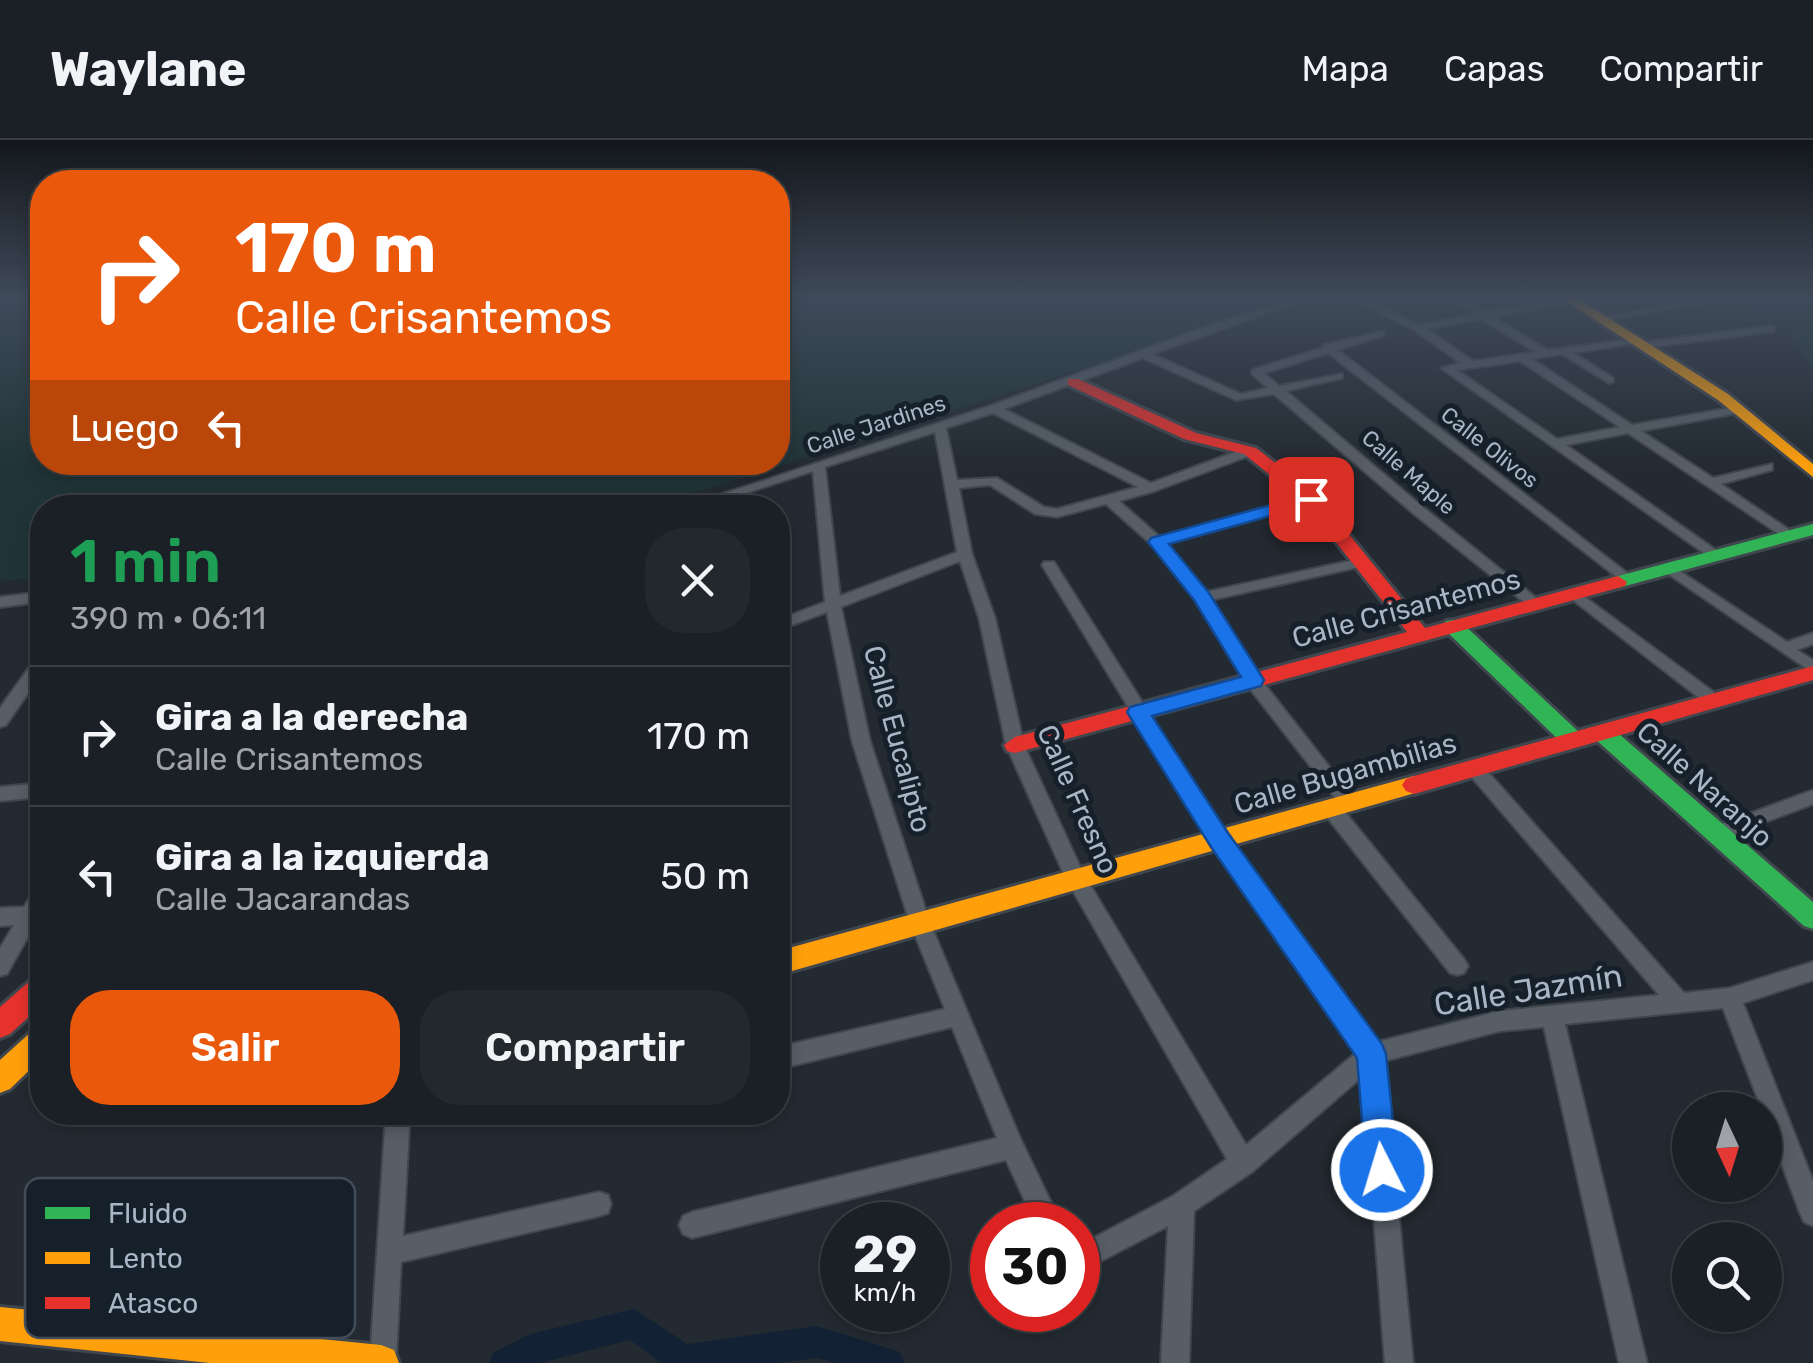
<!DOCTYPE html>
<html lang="es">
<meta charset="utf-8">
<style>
body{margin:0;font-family:Rubik,sans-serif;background:#23282d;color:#f1f3f6;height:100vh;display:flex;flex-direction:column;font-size:38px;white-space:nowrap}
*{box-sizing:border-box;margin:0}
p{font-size:32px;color:#9fa3a7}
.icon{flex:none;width:55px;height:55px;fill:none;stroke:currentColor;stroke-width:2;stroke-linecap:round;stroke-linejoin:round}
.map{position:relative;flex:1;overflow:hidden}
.details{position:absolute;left:30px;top:355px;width:760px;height:630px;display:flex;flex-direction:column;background:#1a2025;border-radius:40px;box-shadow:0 5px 15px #0003,0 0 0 2px #383e42}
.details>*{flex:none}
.banner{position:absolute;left:30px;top:30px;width:760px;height:305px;border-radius:40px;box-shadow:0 5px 15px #0003,0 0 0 2px #383e42;background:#ea580c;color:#fff;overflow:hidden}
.needle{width:65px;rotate:176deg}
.buttons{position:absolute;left:1672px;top:952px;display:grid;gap:20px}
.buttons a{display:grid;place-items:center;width:110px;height:110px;border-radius:50%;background:#1a2025;box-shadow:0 5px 15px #0003,0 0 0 2px #383e42;font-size:50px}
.speed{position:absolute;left:820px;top:1062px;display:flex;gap:20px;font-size:50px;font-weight:700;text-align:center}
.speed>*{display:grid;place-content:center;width:130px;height:130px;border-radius:50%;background:#1a2025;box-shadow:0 5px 15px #0003,0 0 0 2px #383e42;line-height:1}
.speed small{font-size:25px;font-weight:400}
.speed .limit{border:15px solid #d22;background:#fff;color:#111}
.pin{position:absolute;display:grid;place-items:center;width:85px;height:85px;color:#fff;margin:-42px;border-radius:20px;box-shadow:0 5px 15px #0006}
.me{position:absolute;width:110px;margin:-55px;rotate:355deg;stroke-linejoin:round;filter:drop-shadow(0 0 8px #0008)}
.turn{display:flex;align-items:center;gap:35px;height:210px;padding:0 40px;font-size:45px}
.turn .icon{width:130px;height:130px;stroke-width:2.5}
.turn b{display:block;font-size:70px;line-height:85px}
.then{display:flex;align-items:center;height:95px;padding:0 40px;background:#0003;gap:20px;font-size:38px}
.round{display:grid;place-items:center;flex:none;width:105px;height:105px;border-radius:40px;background:#23282d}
.overview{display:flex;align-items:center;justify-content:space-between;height:170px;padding:0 40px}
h1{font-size:60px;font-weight:600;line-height:75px;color:#1e9e55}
.primary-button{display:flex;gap:20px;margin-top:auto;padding:20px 40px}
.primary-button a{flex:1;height:115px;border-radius:40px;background:#ea580c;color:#fff;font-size:40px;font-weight:600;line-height:115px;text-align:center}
.primary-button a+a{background:#23282d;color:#f1f3f6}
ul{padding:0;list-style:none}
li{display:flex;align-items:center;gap:30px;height:140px;padding:0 40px;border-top:2px solid #383e42}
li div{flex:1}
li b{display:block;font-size:38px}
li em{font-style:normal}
header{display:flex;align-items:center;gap:60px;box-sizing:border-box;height:140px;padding:0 50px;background:#1a2025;border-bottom:2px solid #383e42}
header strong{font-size:48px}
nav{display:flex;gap:55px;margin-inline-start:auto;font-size:35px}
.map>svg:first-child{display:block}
.green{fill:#203437}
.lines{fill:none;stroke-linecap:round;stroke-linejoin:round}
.canal{fill:#122234;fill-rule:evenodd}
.street-casing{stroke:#40464e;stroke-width:4}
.fast-casing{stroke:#40464e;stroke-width:6}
.slow-casing{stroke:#40464e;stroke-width:6}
.jam-casing{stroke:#40464e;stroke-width:6}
.street{fill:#575e66;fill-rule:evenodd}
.fast{fill:#30b455;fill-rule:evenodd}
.slow{fill:#ff9f0a;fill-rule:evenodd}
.jam{fill:#e5322d;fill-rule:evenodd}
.route{fill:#1a73e8;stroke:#114b97;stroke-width:2.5}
.labels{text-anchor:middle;stroke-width:10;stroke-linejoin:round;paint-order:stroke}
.far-street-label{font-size:22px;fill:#aab5c5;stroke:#16202b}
.street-label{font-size:28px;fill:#aab5c5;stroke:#16202b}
.near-street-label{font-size:32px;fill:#aab5c5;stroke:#16202b}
.key{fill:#16202b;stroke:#424d59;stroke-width:2.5}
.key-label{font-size:28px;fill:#aab5c5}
</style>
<header>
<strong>Waylane</strong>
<nav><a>Mapa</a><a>Capas</a><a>Compartir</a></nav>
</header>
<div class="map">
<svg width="1813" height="1223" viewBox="0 0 1813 1223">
<rect width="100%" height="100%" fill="#232a31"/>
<path class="green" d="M0,158H42V322H778V158H1304L651,367L42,368V437L0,441Z
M1729,158H1813V229L1785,184Z"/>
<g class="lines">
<path class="canal" d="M634,1169L687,1204L817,1186L900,1212L905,1223H836L817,1218L777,1223H661L630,1200L540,1223H489L494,1212L530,1194Z"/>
<defs>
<path id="street" d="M1296,158H1310L1152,214L1241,254L1268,248L1252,234V230L1322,208L1323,205L1384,191V195L1338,210L1635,439L1633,442H1623L1328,213L1264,233L1279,246L1342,234V238L1286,251L1424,368L1540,461L1543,464L1540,467H1530L1414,374L1274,254L1236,260L1143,218L1004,269L1151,343L1246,308H1254V314L1155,351L1119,361L1160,397L1306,356H1316V362L1166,404L1206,452L1363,418L1368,419V425L1211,460L1259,537L1357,662L1354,667H1342L1247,545L1196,459L1152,405L1106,364L1057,377L1035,374L990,345L959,348L972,414L995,478L1024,605L1083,733L1246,1005L1357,912L1212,705L1042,425L1044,422H1054L1226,695L1377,902L1500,871L1659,855L1468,633L1465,628L1468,623H1480L1684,853L1730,848L1813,822V840L1743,863L1813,1041V1086L1804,1082L1800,1073L1765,979V970H1762L1723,868L1565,884L1647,1223H1619L1544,887L1500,891L1384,921L1413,1223H1385L1363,936L1252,1032L1194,1071L1189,1223H1161L1168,1086L1078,1133V1106L1173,1056L1227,1019L1065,737L1006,605L979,478L960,421L841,467L870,601L930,783L1020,998L1062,1085H1036L1006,1020L692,1098L683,1094L679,1085L683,1076L692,1072L997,998L952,887L791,926L783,922L780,915L783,908L791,904L945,869L910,783L852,601L827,472L778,490V480L825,462L813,331L701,368H680L990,266L1205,187ZM993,273L1138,347L1057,369L1044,367L997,338L957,340L946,288ZM935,292L957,412L840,456L825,327Z
M1350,158H1363L1419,185L1475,174L1451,158H1463L1486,172L1574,158L1570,162L1493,177L1547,210L1641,198L1642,200L1637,203L1574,213L1613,238V242L1609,243L1562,214L1532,219L1632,285L1742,266V272L1738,273L1641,291L1713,338L1772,324V330L1721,344L1797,395L1790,399L1785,398L1628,293L1566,305L1723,415L1716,419L1711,418L1441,228L1461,223L1414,190ZM1482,179L1535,212L1473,221L1427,189ZM1520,221L1620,287L1557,299L1457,230Z
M1708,158H1730L1602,181L1597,178Z
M1770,186L1774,187V191L1645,208L1640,205L1645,202Z
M1669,424L1787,502L1813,493V504L1797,510L1813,520V533L1664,431L1662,428Z
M1574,449L1719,556L1721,560L1719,564H1707L1569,457V451Z
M42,452V462L0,467V457Z
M42,517V533L6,585L0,587V568L36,518Z
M42,643V657L0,661V647Z
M1813,650V664L1715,701L1708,699L1706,694L1708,689Z
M1330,660L1337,662L1464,819L1468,826L1464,833L1457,835L1450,833L1323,672L1321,667L1323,662Z
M42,747V772L7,834L0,836V808L14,785L0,786V768L24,767L35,749Z
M386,972H410L403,1096L599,1052L608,1055L611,1064L608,1073L599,1076L401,1122L396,1220L394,1223H370Z"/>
<path id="fast" d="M1813,384V395L1618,448L1609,442L1611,438Z
M1453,480L1460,481L1581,594L1584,600L1581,606H1565L1446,491L1443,486L1446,481Z
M1603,585L1611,587L1813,762V789L1804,786L1595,599L1592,593L1595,587Z"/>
<path id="slow" d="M1562,158H1577L1728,254L1813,324V337L1718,260Z
M1414,636L1422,639L1426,645L1422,651L778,835V811Z
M42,887V918L10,949L0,953V920L32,891Z
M0,1167L381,1205L394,1210L399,1223H210L0,1201Z"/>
<path id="jam" d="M1068,239H1078L1196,293L1256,308L1317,355L1425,488L1618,436L1627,442L1625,446L1015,613L1007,611L1004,605L1015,597L1407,492L1305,363L1244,314L1184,299L1068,245Z
M1813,526V540L1414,654L1406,651L1402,645L1406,639L1414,636Z
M42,836V865L10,894L0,898V867L32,839Z"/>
</defs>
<use href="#street" class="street-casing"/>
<use href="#fast" class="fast-casing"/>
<use href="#slow" class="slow-casing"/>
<use href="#jam" class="jam-casing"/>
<use href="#street" class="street"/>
<use href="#fast" class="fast"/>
<use href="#slow" class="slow"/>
<use href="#jam" class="jam"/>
</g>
<linearGradient id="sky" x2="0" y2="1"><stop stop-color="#13171b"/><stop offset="0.48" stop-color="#3f4a5a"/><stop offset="1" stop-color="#3f4a5a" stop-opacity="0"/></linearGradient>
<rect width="1813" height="329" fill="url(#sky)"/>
<path class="route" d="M1311,354L1320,359L1317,363L1169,404L1209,453L1264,540L1261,546L1152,576L1228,693L1382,904L1386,914L1398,1030L1393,1041L1382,1046L1371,1041L1366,1030L1357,918L1211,707L1127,572L1130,567L1241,537L1194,460L1148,402L1151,398Z"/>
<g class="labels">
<g class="far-street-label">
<text transform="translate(876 284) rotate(-18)" y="8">Calle Jardines</text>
<text transform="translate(1490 307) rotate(38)" y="8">Calle Olivos</text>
<text transform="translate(1409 332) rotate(41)" y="8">Calle Maple</text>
</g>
<g class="street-label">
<text transform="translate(1406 468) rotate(-15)" y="10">Calle Crisantemos</text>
<text transform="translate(898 599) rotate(75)" y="10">Calle Eucalipto</text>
<text transform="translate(1345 633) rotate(-16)" y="10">Calle Bugambilias</text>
<text transform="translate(1705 644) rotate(42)" y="10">Calle Naranjo</text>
<text transform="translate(1078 659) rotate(66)" y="10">Calle Fresno</text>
</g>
<g class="near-street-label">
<text transform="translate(1528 850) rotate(-9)" y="11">Calle Jazmín</text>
</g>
</g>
<rect x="25" y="1038" width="330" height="160" rx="15" class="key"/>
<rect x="45" y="1067" width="45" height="12" fill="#30b455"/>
<rect x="45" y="1112" width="45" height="12" fill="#ff9f0a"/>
<rect x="45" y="1157" width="45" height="12" fill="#e5322d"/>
<g class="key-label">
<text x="108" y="1083">Fluido</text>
<text x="108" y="1128">Lento</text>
<text x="108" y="1173">Atasco</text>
</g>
</svg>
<div class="buttons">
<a><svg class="needle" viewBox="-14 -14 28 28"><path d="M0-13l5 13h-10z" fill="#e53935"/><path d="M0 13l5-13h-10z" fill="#9fa3a7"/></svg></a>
<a><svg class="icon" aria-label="search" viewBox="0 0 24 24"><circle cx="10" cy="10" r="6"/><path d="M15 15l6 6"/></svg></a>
</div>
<div class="speed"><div>29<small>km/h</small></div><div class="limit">30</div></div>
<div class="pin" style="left:1311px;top:359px;background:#d93025"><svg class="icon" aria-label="arrive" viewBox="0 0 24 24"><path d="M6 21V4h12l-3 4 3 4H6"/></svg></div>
<svg class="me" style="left:1382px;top:1030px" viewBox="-20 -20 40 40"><circle r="17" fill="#1a73e8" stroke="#fff" stroke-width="3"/><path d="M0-11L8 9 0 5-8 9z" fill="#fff"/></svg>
<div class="banner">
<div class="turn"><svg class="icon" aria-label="right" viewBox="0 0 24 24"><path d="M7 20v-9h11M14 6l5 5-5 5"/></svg><div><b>170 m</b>Calle Crisantemos</div></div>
<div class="then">Luego<svg class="icon" aria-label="left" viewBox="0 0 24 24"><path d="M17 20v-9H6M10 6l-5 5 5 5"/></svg></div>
</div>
<section class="details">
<div class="overview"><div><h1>1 min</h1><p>390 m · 06:11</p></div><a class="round"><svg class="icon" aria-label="close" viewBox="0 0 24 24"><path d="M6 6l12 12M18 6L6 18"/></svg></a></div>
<ul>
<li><svg class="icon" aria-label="right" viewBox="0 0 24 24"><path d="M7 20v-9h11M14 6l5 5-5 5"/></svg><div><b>Gira a la derecha</b><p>Calle Crisantemos</p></div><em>170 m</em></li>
<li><svg class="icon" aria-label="left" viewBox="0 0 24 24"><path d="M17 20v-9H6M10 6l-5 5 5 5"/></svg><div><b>Gira a la izquierda</b><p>Calle Jacarandas</p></div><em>50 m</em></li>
</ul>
<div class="primary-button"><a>Salir</a><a>Compartir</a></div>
</section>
</div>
